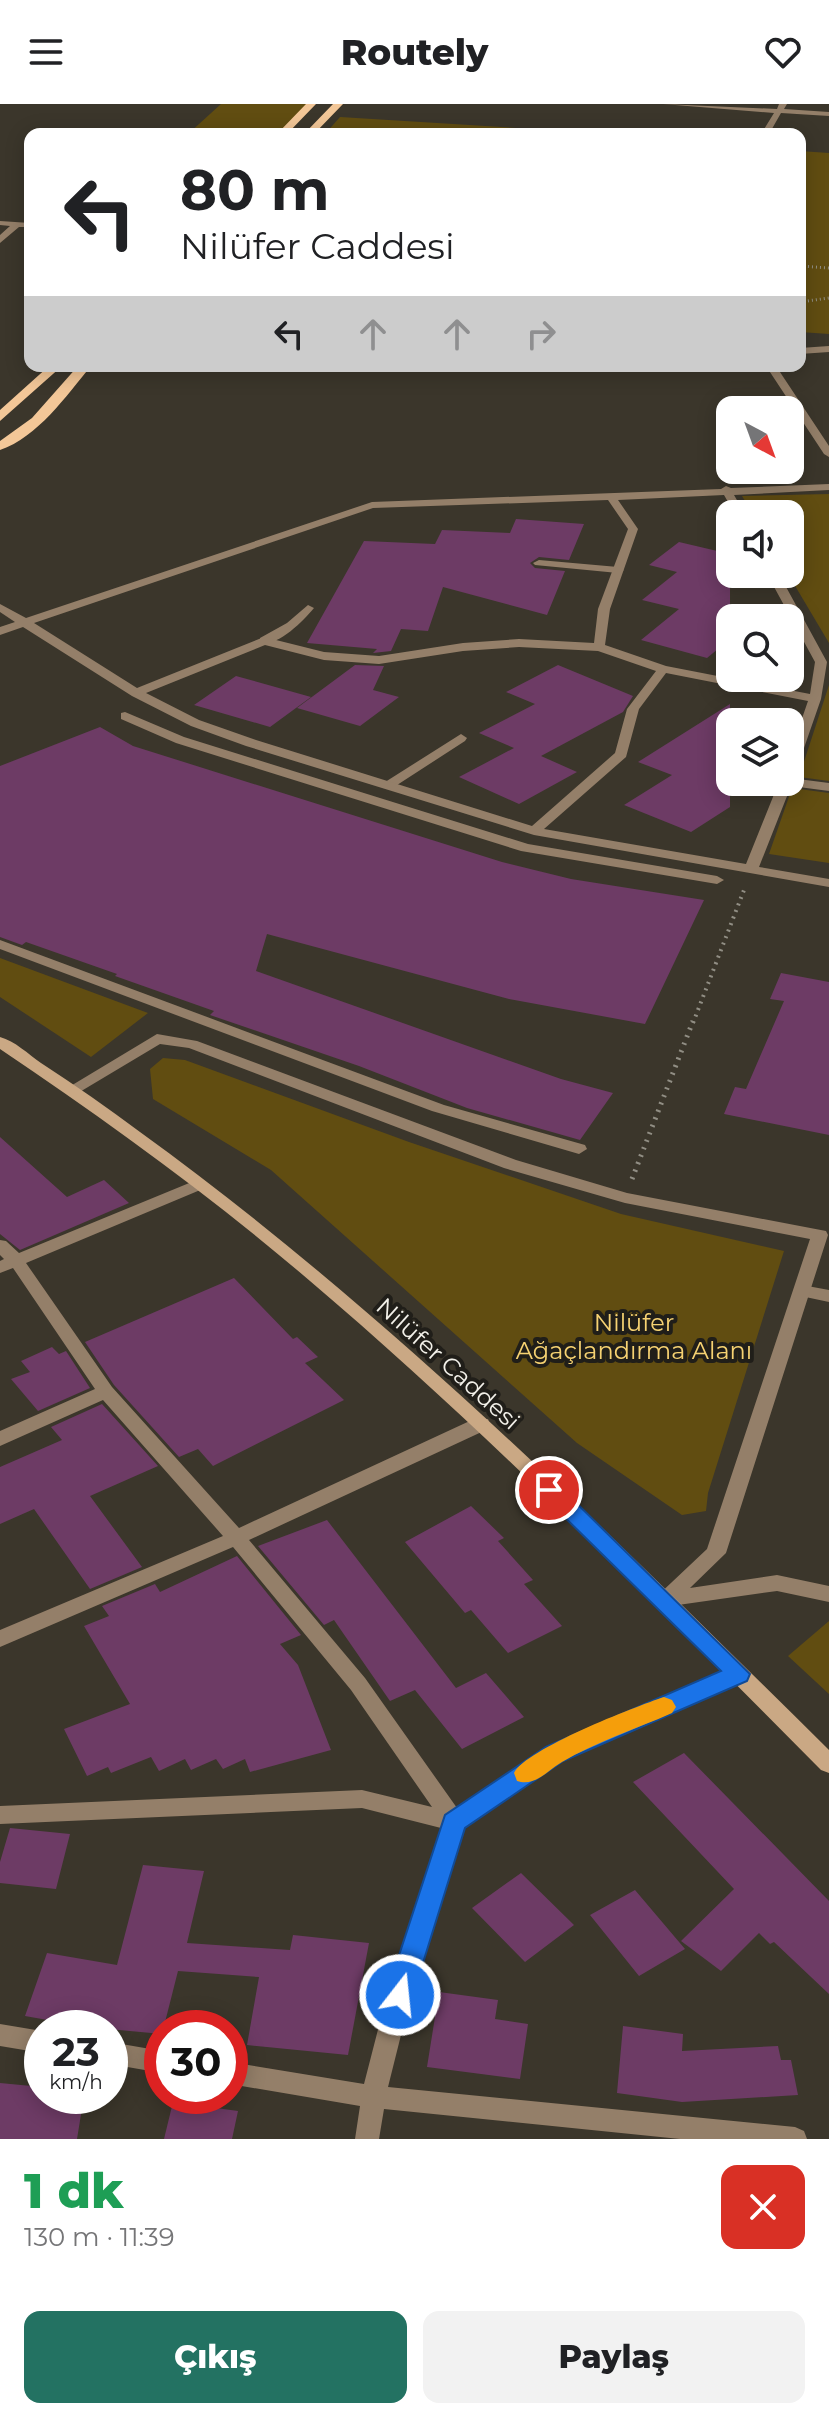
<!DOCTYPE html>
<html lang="tr">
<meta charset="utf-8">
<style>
body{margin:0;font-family:Montserrat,sans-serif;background:#f2f2f2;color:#202124;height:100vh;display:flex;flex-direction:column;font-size:30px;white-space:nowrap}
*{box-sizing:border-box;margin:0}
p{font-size:26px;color:#757577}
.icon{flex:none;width:44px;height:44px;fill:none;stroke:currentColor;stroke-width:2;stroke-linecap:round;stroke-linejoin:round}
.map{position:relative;height:2035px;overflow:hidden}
.details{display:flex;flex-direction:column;background:#fff;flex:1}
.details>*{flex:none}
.hud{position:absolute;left:24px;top:24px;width:782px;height:244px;border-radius:16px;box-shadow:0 4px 20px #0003;background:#fff;color:#202124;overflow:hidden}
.needle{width:52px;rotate:139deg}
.buttons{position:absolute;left:716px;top:292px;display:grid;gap:16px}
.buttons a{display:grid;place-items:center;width:88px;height:88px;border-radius:16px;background:#fff;box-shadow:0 4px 20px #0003;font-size:40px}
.speed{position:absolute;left:24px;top:1906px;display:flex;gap:16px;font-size:40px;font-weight:700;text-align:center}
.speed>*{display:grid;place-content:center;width:104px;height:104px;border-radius:50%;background:#fff;box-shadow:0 4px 20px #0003;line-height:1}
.speed small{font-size:20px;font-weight:400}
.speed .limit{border:12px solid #d22;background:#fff;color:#111}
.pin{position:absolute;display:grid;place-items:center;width:68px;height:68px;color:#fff;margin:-34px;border:4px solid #fff;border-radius:50%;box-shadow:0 2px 8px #0007}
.me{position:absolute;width:88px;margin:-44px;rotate:16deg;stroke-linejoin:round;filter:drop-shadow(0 0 6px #0008)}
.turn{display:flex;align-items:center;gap:28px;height:168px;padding:0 24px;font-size:36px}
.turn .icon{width:104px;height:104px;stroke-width:2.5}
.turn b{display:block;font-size:56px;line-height:68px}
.lanes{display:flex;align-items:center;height:76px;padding:0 24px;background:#0003;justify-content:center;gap:40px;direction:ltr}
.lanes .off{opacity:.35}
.round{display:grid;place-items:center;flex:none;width:84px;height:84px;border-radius:16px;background:#f2f2f2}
.head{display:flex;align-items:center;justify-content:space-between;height:136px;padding:0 24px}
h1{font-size:48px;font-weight:800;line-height:60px;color:#1e9e55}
.action{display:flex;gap:16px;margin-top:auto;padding:16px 24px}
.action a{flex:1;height:92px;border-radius:16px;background:#237262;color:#fff;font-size:32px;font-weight:800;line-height:92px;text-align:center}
.action a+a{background:#f2f2f2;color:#202124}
header{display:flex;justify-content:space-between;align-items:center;height:104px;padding:0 24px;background:#fff;font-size:36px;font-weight:800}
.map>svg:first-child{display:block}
.green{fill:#614d11}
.building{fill:#6d3b65}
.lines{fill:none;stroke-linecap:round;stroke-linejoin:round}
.path-far2{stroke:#918e84;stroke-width:3;stroke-dasharray:1 3;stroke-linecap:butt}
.path-far1{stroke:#918e84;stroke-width:4;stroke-dasharray:2 5;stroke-linecap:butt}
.path{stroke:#918e84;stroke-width:5;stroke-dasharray:2 6;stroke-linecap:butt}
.lane{fill:#947f69;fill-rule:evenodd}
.street{fill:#947f69;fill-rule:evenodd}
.secondary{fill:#caa884;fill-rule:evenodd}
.primary{fill:#f3c798;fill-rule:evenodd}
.route{fill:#1a73e8;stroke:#114b97;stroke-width:2}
.slow{fill:#f59e0b}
.labels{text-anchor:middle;stroke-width:8;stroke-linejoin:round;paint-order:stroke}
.park-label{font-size:24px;fill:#f6d272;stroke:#201e19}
.street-label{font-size:24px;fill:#f2f0e9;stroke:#201e19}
</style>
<header><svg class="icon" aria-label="menu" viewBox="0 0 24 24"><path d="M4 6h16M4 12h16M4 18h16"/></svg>Routely<svg class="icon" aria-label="heart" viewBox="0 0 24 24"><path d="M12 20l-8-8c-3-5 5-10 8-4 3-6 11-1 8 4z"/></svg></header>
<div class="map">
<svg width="829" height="2035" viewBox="0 0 829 2035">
<rect width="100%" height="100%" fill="#3b362b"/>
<path class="green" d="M221,0H310L281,30H188Z
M340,13L615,30H325Z
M800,47L829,49V230L800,228Z
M829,390V539L788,470L790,410H753L742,392Z
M829,581V677L799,673Z
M792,684L829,689V759L769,750Z
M0,854L148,909L91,953L0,893Z
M163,954L185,956L409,1038L621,1110L784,1147L708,1389L706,1407L682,1411L577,1339L271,1066L153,995L150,965Z
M829,1517V1590L788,1552Z"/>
<path class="building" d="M516,415L584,420L569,456L539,453L530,459L535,464L565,467L547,511L443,483L428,527L401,525L391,547L373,549L377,545L307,539L364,437L435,440L442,426L510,429Z
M679,438L730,450V535L707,554L641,536L679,505L642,496L677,468L649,461Z
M355,561L384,562L373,586L399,593L360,622L297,604Z
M558,561L633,592L623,608L541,652L577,668L519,700L459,673L514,644L479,629L535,600L506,588Z
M236,572L311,593L270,623L194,601Z
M730,600V703L691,728L624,701L672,671L638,658Z
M100,623L133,642L502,758L571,775L704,796L645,920L509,895L267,830L256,867L561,975L613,989L580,1036L467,1004L359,962L210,911L214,907L115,872L117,870L26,838L22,841L0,833V662Z
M781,869L829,878V1031L724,1010L735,983L746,985L784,897L770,895Z
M0,1033L67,1093L104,1076L129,1099L20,1146L0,1130Z
M234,1174L293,1235L297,1233L318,1253L305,1259L344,1296L213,1362L198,1345L179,1353L114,1281L85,1238Z
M52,1243L59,1250L66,1247L90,1284L38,1307L11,1275L30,1268L21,1257Z
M102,1300L158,1362L90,1392L142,1463L90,1485L34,1405L0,1420V1363L62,1336L51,1323Z
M471,1402L504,1434L498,1437L533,1476L524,1480L562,1522L508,1549L471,1506L465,1509L405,1438Z
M327,1416L456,1584L486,1569L524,1613L462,1645L415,1586L390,1597L334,1516L324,1521L258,1442Z
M237,1452L301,1531L280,1540L298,1561L331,1646L250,1668L245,1655L223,1665L216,1655L191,1666L185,1655L159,1667L151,1653L111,1669L108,1663L87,1672L64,1625L130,1600L84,1522L109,1512L102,1502L155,1480L160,1488Z
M684,1649L829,1797V1890L774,1838L770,1840L759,1829L721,1867L681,1837L734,1785L633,1678Z
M10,1724L70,1730L56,1785L0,1779V1758Z
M143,1761L204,1767L187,1839L290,1846L293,1831L369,1839L348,1951L247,1941L259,1873L178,1867L162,1930L87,1923L25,1912L47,1849L117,1861Z
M521,1769L574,1821L525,1858L472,1804Z
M635,1786L685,1845L639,1872L590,1811Z
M439,1888L498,1896L495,1915L528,1920L520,1975L427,1963Z
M623,1922L683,1930L682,1947L778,1942L781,1956H791L798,1991L682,1998L617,1989Z
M0,1979L42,1983V1992H84L77,2035H0Z
M173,1998L238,2007L232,2035H164Z"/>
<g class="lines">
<path class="path-far2" d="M800,162L829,164
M800,198L829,194"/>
<path class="path-far1" d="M693,919L744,786"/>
<path class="path" d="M632,1075L693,917"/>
<path class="lane" d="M539,456L618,463L624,466L618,469L535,461L533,459Z
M308,501L314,504C302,518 280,541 260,540V534L287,519Z
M125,608L184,633L528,740L717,772L724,776L717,780L521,747L176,639L121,615V609Z
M461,630L467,634L465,637L394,683L389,684L382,680Z
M0,836L444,1001L585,1041L587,1045L579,1050L432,1007L0,845Z
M802,1181L829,1186V1198L796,1191L793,1187Z"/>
<path class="street" d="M663,0L777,5L779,0H787L784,5L829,8V12L781,9L769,30H761L774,9Z
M0,117L30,119V123H19L0,139V131L10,122L0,121Z
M829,242V248L800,250V244Z
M766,262H776L829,342V353L824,350Z
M829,380V386L734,391L745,410H735L724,391L618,396L638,425L610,505L605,541L666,562L810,590L815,558L767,470H779L827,558L821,595L795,670L790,671V649L808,597L666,569L639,605L626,653L544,725L746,760L779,678H790V674L829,679V687L791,682L759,763L829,775V783L534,731L246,642L191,622L132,592L23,523L0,531V523L15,518L0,508V500L26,514L372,398L721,385L726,382L731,384ZM608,396L628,425L598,505L594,539L519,535L463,539L379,552L324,548L264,533L137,584L34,519L373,404ZM265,541L324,556L379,560L463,547L519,543L598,547L656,567L627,605L615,649L532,722L256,636L199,616L146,589Z
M157,930L197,937L516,1056L627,1089L826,1127L828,1131L726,1449L690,1484L777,1471L829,1482V1498L777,1487L664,1503L657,1500L654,1495L707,1445L810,1135L625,1099L504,1064L189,944L160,940L78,989H66L64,986Z
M199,1075L207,1080L205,1084L26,1159L112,1283L239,1424L474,1315H488L490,1320L488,1325L249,1436L365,1574L457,1704L547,1644L731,1564L738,1562L745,1564L748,1570L745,1576L563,1656L463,1723L415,1875L388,1983L795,2023L804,2027L807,2035H680L384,2005L379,2035H355L360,2002L230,1980V1958L364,1980L391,1875L441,1724L362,1704L0,1720V1702L362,1686L432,1703L351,1586L233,1443L0,1543V1526L223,1432L103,1296L0,1342V1327L95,1285L13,1164L0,1169V1157L4,1155L0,1151V1136L6,1137L19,1149Z
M0,1920L42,1927V1949L0,1942Z
M110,1938L162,1947V1969L110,1960Z"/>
<path class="secondary" d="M0,933C15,937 28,950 41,959C75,981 108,1004 140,1028C391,1210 609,1429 829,1646V1669L821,1666C655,1499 490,1330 310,1177C212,1093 107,1017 0,945Z"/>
<path class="primary" d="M306,0H316L287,30H277Z
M333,0H343L314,30H304Z
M49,262H62L0,317V306Z
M78,262H91C66,292 38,333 0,346V337L32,314Z"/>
</g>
<path class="route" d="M549,1378L557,1380L750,1570L747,1577L563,1657L465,1724L413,1891L409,1900L400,1903L390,1900L386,1891L445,1711L546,1643L721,1567L542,1391L538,1386L542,1380Z"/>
<path class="slow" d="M664,1593L672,1596L676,1603L672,1609C636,1625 596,1638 562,1658C547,1667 535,1683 517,1677L514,1669C526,1645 634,1603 664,1593Z"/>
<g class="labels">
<g class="park-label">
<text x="634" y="1227">Nilüfer<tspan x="634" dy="28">Ağaçlandırma Alanı</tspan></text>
</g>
<g class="street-label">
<text transform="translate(448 1260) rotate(42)" y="8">Nilüfer Caddesi</text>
</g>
</g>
</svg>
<div class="buttons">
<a><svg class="needle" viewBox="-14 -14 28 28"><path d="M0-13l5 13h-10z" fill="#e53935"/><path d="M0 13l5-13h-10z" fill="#757577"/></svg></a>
<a><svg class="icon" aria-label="sound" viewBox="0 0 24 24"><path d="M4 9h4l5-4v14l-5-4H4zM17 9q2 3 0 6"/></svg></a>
<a><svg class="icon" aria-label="search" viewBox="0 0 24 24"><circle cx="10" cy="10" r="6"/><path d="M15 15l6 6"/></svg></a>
<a><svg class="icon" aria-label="layers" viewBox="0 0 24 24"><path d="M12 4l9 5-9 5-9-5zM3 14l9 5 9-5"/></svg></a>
</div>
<div class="speed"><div>23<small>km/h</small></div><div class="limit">30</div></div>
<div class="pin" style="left:549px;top:1386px;background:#d93025"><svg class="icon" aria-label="arrive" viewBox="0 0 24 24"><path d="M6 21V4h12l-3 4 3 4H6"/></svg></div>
<svg class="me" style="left:400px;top:1891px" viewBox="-20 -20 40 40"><circle r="17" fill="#1a73e8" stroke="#fff" stroke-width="3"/><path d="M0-11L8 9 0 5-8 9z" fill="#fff"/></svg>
<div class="hud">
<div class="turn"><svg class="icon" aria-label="left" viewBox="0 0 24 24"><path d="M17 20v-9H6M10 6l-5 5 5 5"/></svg><div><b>80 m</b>Nilüfer Caddesi</div></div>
<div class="lanes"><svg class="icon" aria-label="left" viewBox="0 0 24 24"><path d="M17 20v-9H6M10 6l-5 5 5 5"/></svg><svg class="icon off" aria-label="ahead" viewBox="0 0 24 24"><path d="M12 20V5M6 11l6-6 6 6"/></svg><svg class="icon off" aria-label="ahead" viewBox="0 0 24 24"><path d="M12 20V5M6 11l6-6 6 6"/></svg><svg class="icon off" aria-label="right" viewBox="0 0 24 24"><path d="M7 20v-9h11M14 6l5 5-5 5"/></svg></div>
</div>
</div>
<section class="details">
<div class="head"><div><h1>1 dk</h1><p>130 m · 11:39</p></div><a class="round" style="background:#d93025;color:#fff"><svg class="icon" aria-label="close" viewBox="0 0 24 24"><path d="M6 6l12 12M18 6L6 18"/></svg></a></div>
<div class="action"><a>Çıkış</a><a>Paylaş</a></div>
</section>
